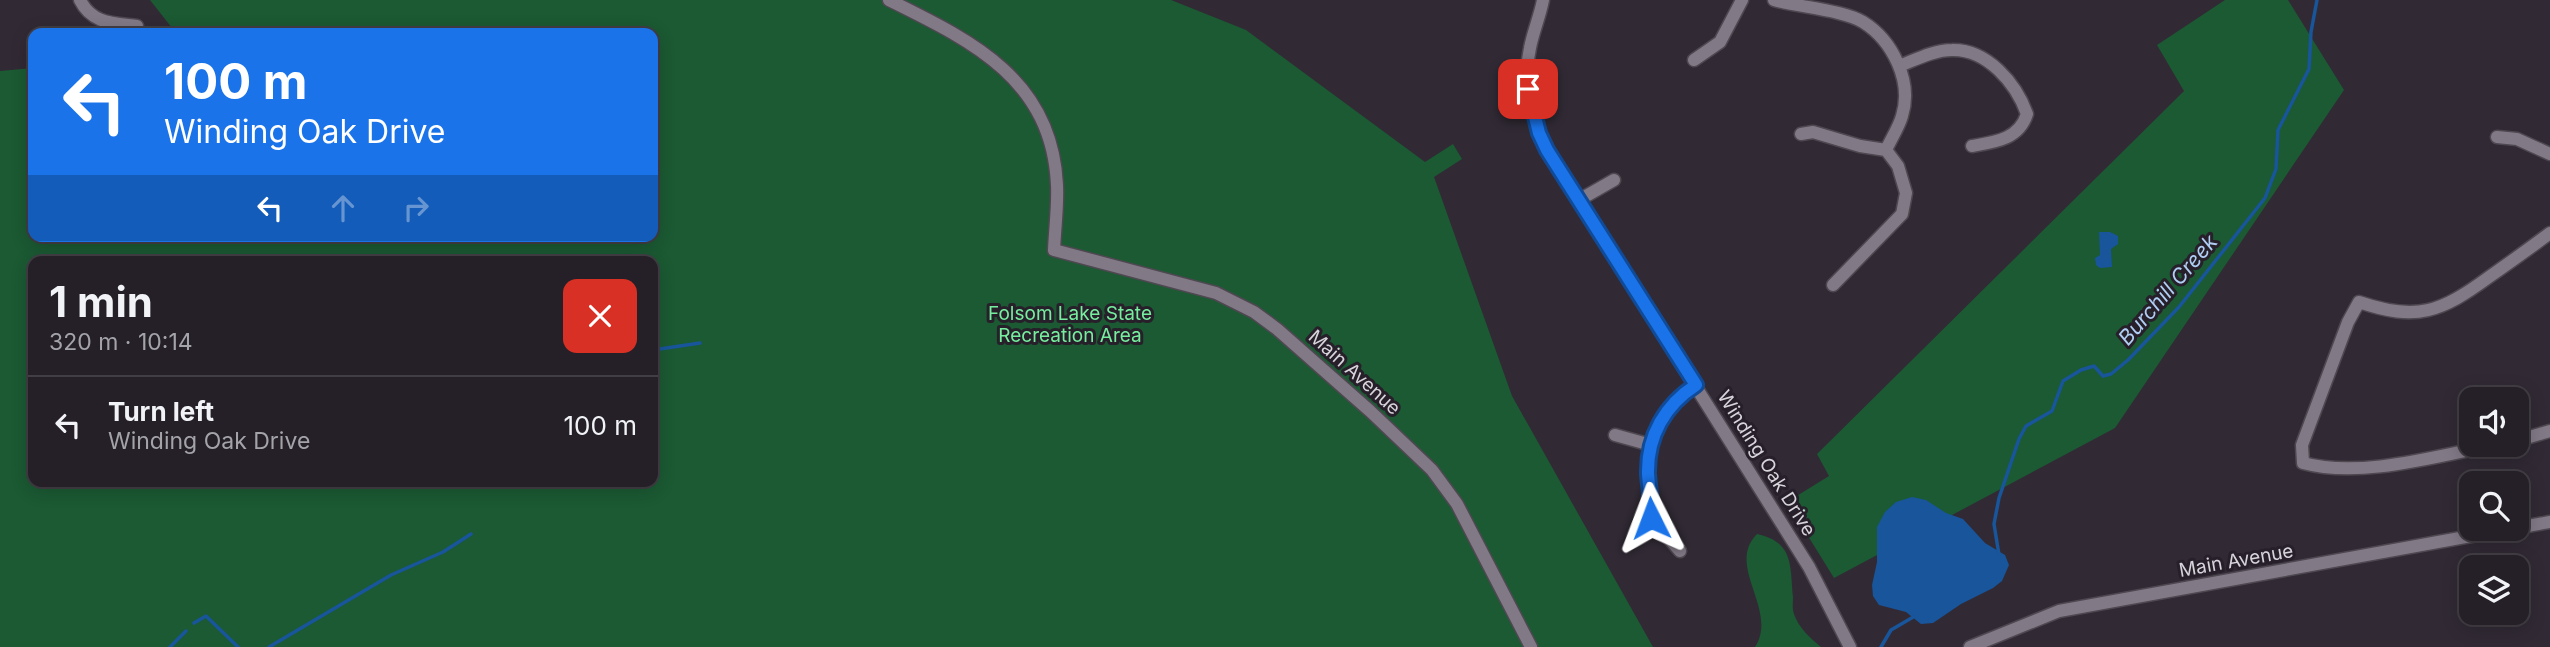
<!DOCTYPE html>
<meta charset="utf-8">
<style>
body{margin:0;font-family:Inter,sans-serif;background:#312d34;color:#f1f3f6;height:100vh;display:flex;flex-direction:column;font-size:26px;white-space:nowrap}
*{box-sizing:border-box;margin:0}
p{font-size:23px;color:#a3a3a8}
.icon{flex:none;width:38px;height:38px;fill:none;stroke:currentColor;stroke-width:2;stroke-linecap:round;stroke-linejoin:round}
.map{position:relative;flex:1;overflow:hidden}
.drawer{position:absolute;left:28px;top:256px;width:630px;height:231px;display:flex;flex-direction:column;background:#252028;border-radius:14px;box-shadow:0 4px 18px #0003,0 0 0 2px #423e45}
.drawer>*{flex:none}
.banner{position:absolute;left:28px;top:28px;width:630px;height:214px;border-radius:14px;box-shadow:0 4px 18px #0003,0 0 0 2px #423e45;background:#1a73e8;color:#fff;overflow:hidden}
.buttons{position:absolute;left:2459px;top:387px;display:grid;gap:14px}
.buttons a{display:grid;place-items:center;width:70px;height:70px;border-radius:14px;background:#252028;box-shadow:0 4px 18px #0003,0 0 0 2px #423e45;font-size:35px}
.pin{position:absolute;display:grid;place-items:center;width:60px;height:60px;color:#fff;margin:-30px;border-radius:14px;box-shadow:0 4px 10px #0006}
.me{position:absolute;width:77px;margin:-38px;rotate:357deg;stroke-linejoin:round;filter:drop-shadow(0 0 5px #0008)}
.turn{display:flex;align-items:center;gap:24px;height:147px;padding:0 21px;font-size:32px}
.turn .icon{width:91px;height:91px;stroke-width:2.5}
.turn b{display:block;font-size:49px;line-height:60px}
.lanes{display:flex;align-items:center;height:66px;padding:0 21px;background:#0003;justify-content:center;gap:35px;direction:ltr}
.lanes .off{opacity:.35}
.round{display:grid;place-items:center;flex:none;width:74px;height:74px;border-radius:14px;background:#312d34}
.overview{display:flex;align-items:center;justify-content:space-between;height:119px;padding:0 21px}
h1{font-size:42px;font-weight:700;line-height:52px}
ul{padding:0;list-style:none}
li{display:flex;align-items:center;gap:21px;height:98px;padding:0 21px;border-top:2px solid #423e45}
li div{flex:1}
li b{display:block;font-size:26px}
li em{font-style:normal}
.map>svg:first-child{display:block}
.green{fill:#1b5a33;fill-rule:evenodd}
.water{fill:#18559a}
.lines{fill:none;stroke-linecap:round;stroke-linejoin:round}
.stream{stroke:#18559a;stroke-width:3.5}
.minor-casing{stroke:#4e4851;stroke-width:15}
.minor{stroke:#827986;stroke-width:12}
.route-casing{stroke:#114b97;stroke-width:18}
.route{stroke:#1a73e8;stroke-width:12}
.labels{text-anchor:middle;stroke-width:6;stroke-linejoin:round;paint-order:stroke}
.park-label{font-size:19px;fill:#75ee9e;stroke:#27202b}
.street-label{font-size:19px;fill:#d8d4db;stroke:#27202b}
.water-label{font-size:21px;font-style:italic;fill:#b0cef4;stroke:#27202b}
</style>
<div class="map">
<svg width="2550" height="647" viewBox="0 0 2550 647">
<rect width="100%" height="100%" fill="#312a35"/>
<path class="green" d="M150,0H1171L1246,30L1425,162L1453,144L1462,159L1434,177L1512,396L1653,647H0V71L33,68V236H653V33H176ZM33,261H653V481H33Z
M2225,0H2288L2344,90L2115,428L1834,578L1787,502L1829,476L1817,454L2184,91L2157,45Z
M1757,534C1794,542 1790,566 1793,597C1793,602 1792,609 1794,614C1798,627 1811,639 1821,647H1755C1779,610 1725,566 1757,534Z"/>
<path class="water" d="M2099,232H2110L2118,236V244L2111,249L2112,267L2100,268L2096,265L2095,258L2100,255Z
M1912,497L1926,500L1946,513L1963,519L1985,543L2005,555L2009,565L2002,581L1993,588L1961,604L1933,623L1921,624L1906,612L1879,605L1873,596L1872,585L1877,562V527L1885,512L1896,502Z"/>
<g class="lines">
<path class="stream" d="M653,350L700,343
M1999,555L1994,524L1999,498L2019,439L2026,426L2052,411L2063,381L2081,370L2094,366L2103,376L2111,374L2128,360L2179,307L2265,198L2276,169L2278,130L2309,69L2311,32L2317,0
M194,623L206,616L238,647
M170,647L186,631
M269,647L391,575L443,552L471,534
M1881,647L1891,630L1915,616"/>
<defs>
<path id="minor" d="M80,0C92,24 113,23 137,26
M889,0C972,41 1052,79 1057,185C1058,206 1055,228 1054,250L1216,293L1254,312L1277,329L1370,411L1432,470L1457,504L1531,647
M1543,0C1540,16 1533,32 1530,48C1522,83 1532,119 1547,150L1809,567L1850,647
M1774,0C1798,7 1843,10 1863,22C1892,40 1913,81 1902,116C1899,127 1891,139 1886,150
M1694,60L1720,42L1742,0
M1899,66C1915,60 1934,50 1952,50C1987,49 2016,83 2027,114C2019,139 1996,142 1972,146
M1801,134L1813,132L1860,146L1886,150
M2497,137L2517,139L2550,154
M1579,200L1614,180
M1833,285L1902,214L1906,193L1898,166L1886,150
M1615,435L1651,445
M2516,441L2550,431
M2499,444C2440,455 2362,479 2303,463L2302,445L2348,322L2359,302C2417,322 2441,312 2489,277C2509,263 2530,248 2550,233
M2516,528L2550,522
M1680,551L1651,518C1652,502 1649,489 1648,473C1647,436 1665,405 1696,385
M1970,647L2059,611L2515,528"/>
</defs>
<use href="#minor" class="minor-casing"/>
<use href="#minor" class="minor"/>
</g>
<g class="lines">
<defs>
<path id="route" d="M1528,89L1539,133L1547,150L1696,385C1665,405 1647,436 1648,474C1649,489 1652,502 1651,518"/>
</defs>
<use href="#route" class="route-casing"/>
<use href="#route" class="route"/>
</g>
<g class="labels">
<g class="park-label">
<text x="1070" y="320">Folsom Lake State<tspan x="1070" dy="22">Recreation Area</tspan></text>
</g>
<g class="street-label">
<text transform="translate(1355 372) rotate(42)" y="7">Main Avenue</text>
<text transform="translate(1767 463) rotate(58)" y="7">Winding Oak Drive</text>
<text transform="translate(2236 560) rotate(-10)" y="7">Main Avenue</text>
</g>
<g class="water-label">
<text transform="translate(2168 290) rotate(-49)" y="7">Burchill Creek</text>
</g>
</g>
</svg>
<div class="buttons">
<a><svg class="icon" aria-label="sound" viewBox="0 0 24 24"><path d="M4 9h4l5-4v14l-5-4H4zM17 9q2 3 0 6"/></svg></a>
<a><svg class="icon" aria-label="search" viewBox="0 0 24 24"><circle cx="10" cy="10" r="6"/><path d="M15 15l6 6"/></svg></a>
<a><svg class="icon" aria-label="layers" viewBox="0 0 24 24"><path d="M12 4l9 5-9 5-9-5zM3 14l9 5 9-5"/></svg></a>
</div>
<div class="pin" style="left:1528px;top:89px;background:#d93025"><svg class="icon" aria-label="arrive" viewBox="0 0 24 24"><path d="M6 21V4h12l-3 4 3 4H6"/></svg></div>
<svg class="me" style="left:1651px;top:518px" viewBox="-20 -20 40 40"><path d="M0-17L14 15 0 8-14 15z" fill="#1a73e8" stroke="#fff" stroke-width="4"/></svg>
<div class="banner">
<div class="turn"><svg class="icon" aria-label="left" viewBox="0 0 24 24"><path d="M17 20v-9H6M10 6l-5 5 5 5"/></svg><div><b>100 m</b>Winding Oak Drive</div></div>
<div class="lanes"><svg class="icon" aria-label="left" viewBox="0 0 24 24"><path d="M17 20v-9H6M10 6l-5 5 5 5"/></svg><svg class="icon off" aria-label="ahead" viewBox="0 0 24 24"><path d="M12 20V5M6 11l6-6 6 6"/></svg><svg class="icon off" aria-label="right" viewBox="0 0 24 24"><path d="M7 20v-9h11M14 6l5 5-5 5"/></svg></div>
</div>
<section class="drawer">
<div class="overview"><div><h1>1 min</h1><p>320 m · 10:14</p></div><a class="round" style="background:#d93025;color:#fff"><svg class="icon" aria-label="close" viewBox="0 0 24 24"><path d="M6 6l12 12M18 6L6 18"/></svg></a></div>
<ul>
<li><svg class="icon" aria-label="left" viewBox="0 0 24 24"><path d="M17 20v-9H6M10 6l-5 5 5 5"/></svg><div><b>Turn left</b><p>Winding Oak Drive</p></div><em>100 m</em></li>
</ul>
</section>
</div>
